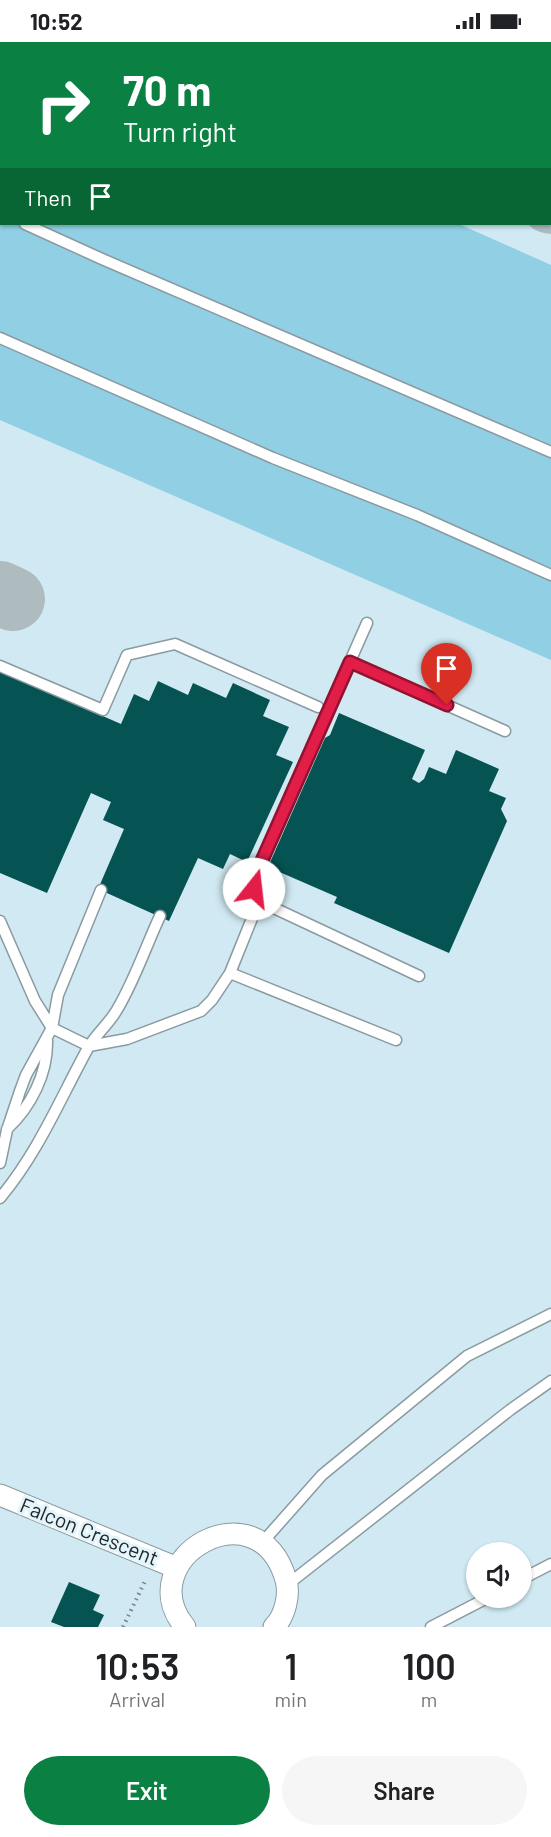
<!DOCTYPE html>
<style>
body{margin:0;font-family:Barlow,sans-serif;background:#f6f6f6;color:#202124;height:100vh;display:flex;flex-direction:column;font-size:22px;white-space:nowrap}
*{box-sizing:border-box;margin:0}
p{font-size:20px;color:#757577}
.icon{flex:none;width:33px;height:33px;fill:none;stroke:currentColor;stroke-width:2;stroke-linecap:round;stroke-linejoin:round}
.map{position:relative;height:1585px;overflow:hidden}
.details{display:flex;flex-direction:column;background:#fff;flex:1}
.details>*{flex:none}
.hud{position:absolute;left:0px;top:0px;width:552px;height:183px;box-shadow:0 2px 4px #0004;background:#0b8043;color:#fff;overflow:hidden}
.controls{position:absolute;left:466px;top:1500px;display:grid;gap:12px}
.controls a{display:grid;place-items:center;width:66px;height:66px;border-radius:50%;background:#fff;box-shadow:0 2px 4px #0004;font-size:30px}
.pin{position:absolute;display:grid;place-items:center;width:51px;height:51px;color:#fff;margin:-62px -26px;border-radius:50% 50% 50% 0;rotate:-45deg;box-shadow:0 0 6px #0007}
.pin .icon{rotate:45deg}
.me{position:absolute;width:66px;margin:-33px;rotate:16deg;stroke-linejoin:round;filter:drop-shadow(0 0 4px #0008)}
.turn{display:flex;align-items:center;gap:21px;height:126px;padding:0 24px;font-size:27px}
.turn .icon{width:78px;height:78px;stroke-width:2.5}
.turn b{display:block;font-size:42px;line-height:51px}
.then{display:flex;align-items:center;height:57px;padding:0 24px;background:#0003;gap:12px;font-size:22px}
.eta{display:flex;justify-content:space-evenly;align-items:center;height:102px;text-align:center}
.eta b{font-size:36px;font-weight:600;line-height:42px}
.primary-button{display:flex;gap:12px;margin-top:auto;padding:12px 24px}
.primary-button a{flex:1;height:69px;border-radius:36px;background:#0b8043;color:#fff;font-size:24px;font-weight:600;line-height:69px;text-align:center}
.primary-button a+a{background:#f6f6f6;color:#202124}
.status{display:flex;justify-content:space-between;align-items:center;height:42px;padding:0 30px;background:#fff;direction:ltr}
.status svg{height:16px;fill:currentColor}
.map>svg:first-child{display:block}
.built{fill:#d0e9f2;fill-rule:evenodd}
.green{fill:#90cfe4}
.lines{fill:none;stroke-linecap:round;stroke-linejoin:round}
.taxiway{stroke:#aebcc0;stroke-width:64}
.building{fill:#055353}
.lane-casing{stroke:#8b9aa0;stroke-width:13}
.street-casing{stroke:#8b9aa0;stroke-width:23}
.path{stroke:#788387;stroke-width:4;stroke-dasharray:1.5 4.5;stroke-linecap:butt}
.lane{stroke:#fff;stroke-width:10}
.street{stroke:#fff;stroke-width:21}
.route-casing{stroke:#92132f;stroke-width:15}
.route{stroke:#e11d48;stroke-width:10}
.labels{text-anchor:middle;stroke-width:6;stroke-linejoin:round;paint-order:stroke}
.street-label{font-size:21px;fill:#1f2527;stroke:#e3f4fa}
</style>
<div class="status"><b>10:52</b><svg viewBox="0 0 49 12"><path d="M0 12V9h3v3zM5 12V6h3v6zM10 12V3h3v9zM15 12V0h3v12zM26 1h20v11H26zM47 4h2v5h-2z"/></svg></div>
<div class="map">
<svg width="551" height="1585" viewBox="0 0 551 1585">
<rect width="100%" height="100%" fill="#e3f4fa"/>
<path class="built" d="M0,0H551V1585H0ZM2,2H550V182H2ZM477,1510H522V1556H477Z"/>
<path class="green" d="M311,0H551V102L550,2Z
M0,15H1L2,182H459L551,223V618L0,378Z"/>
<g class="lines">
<path class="taxiway" d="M181,0L184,2
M550,159L551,160
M0,551L13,557"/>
</g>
<path class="building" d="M0,629L121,682L134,652L149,659L158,639L188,653L193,641L226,656L233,641L270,658L263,674L289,685L276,713L293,720L247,820L230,812L223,827L198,816L169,879L98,847L124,787L103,778L111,760L91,751L47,851L0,831Z
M339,671L425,708L412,737L419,741L424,737L429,725L446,732L456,708L499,727L489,749L506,756L501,767L507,779L449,911L334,861L337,855L268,825L325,696L330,693Z
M69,1540L100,1553L93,1568L104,1573L98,1585H64L51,1580Z"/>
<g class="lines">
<defs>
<path id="lane" d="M0,171H2
M25,182L102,217L551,410
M0,296L273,416L417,473L551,533
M350,620L505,689
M0,624L103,668L127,613L175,602L318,665
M259,859L419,934
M0,879L35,959L52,986L89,1004L127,997L201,969L212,958L230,931L259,859C253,845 255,837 260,823L367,581
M230,931L396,998
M7,1087C31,1065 48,1031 47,998
M0,1121L7,1088L20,1049L26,1033L52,986L58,953L101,848
M0,1156C38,1111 60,1057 88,1006C96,992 110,981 118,966C135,937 146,904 160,874
M261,1502L322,1433L467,1314L551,1272
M522,1537L551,1522
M287,1543L510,1368L551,1339
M431,1585L487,1556"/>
<path id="street" d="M0,1453L177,1526
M185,1585C129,1517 258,1441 286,1538C290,1553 285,1574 274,1585"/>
</defs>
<use href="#lane" class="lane-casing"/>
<use href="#street" class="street-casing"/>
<path class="path" d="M123,1585L146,1537"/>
<use href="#lane" class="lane"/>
<use href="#street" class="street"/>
</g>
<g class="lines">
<defs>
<path id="route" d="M254,847L255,837L260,823L350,620L447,663"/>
</defs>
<use href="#route" class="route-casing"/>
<use href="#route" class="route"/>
</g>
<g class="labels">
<g class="street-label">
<text transform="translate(89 1490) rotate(22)" y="7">Falcon Crescent</text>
</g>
</g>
</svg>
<div class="controls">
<a><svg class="icon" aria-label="sound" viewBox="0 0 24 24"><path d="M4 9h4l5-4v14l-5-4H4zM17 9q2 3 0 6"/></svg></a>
</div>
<div class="pin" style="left:447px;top:663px;background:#d93025"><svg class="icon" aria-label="arrive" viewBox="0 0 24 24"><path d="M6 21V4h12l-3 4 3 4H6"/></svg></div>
<svg class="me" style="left:254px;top:847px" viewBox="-20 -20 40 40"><circle r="19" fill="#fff"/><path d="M0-13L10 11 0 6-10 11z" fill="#e11d48"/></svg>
<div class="hud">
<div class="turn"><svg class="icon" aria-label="right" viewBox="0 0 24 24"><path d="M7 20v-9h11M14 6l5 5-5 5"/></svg><div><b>70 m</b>Turn right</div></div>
<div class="then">Then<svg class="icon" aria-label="arrive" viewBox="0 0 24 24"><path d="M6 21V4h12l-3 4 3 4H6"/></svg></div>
</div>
</div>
<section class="details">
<div class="eta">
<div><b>10:53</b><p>Arrival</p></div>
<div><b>1</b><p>min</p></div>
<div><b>100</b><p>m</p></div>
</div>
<div class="primary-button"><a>Exit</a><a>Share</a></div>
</section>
